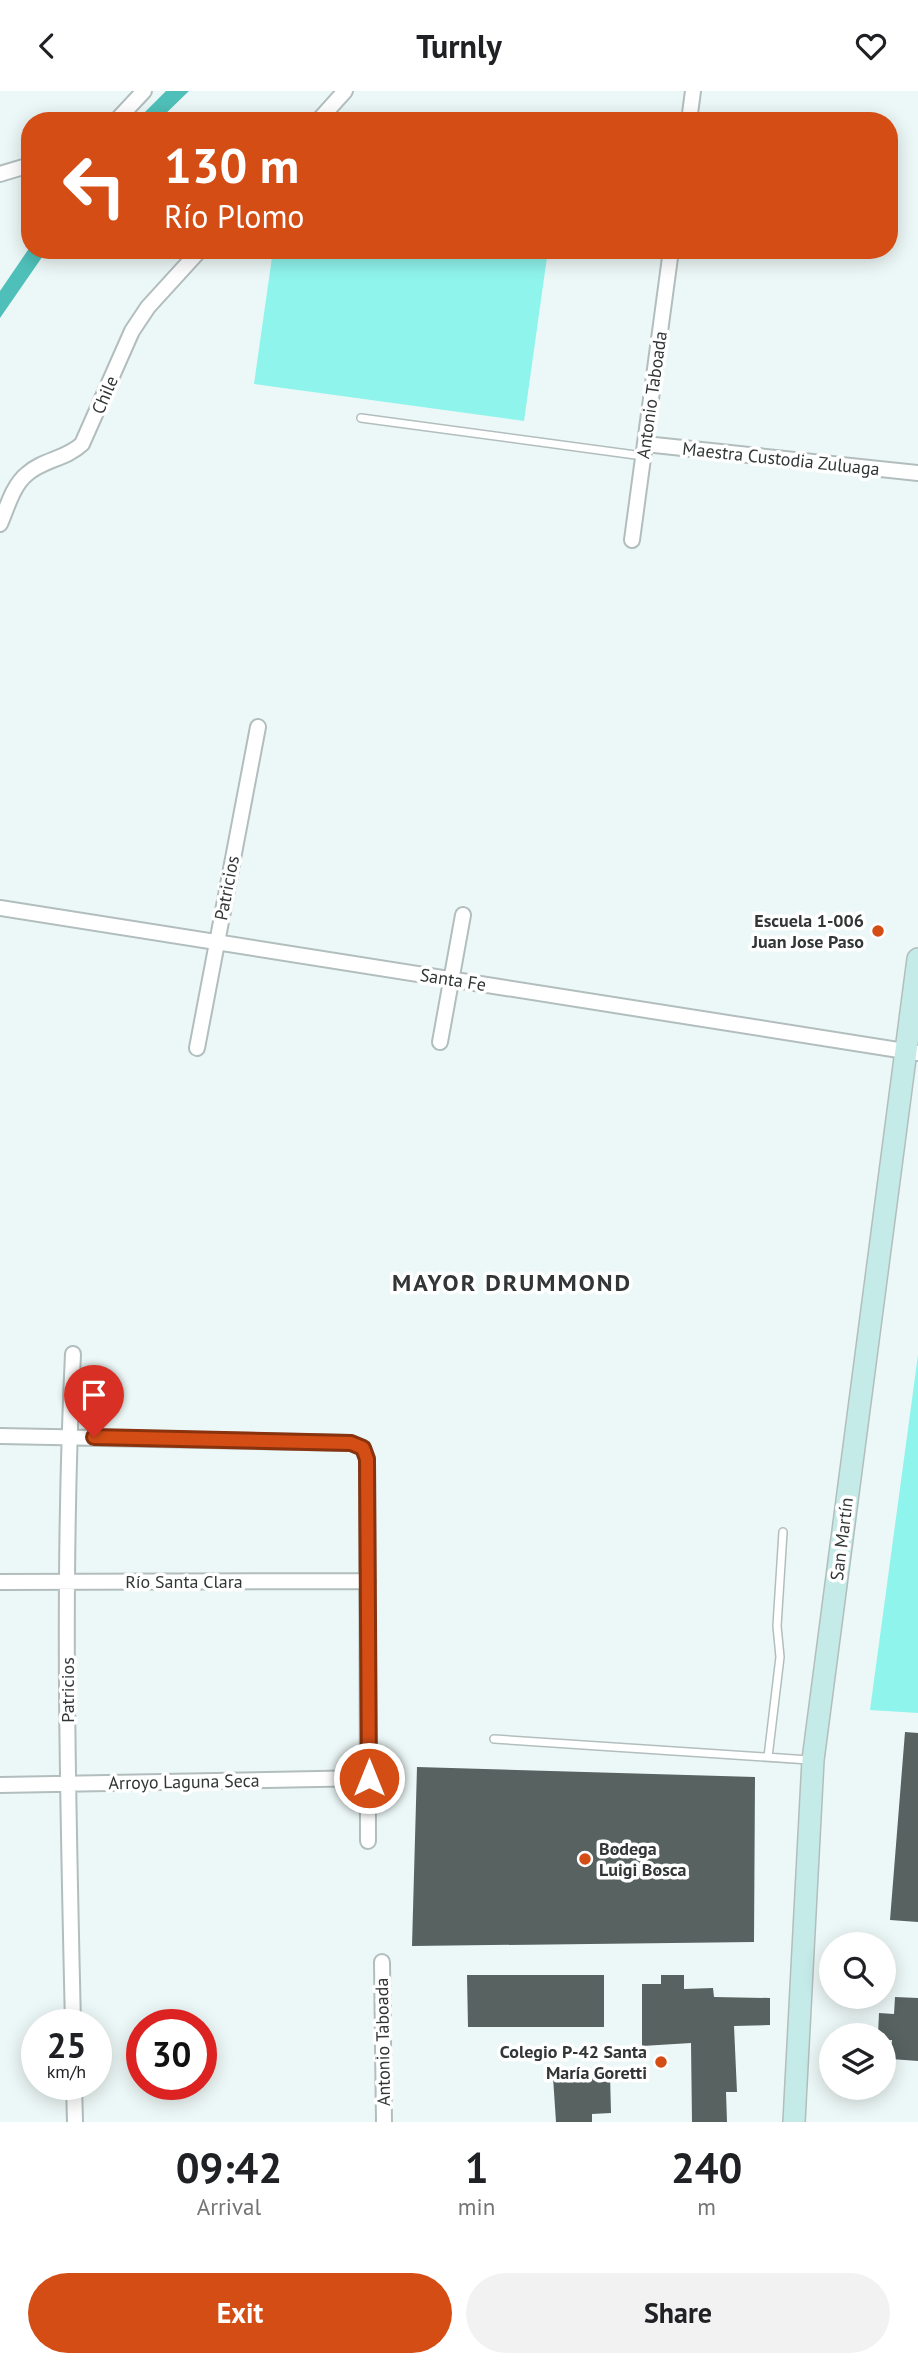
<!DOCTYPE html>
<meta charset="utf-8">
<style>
body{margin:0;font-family:"PT Sans",sans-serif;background:#f2f2f2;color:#202124;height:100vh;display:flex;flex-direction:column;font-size:26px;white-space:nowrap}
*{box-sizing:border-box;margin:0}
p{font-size:23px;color:#757577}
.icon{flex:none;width:38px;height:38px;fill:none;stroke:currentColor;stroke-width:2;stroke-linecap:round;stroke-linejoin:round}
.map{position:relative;height:2031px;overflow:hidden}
.side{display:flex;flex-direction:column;background:#fff;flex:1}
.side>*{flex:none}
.guide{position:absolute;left:21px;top:21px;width:877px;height:147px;border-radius:28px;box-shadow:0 4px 18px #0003;background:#d34d15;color:#fff;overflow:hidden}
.buttons{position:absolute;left:819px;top:1841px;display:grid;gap:14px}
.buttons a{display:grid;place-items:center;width:77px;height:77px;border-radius:50%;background:#fff;box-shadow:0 4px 18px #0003;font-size:35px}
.speed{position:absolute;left:21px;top:1918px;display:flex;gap:14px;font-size:35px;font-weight:700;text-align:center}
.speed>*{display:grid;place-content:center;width:91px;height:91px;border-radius:50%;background:#fff;box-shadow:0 4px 18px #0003;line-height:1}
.speed small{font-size:18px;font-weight:400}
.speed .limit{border:10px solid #d22;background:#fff;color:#111}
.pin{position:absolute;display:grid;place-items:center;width:60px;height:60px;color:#fff;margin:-72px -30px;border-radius:50% 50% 50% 0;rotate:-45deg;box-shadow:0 0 7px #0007}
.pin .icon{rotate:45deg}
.me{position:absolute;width:77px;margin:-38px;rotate:0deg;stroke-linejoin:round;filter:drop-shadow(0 0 5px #0008)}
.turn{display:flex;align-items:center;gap:24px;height:147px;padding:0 28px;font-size:32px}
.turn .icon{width:91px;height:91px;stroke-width:2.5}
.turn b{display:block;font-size:49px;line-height:60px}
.eta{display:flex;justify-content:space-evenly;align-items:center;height:119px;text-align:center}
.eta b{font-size:42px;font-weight:700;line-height:49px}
.cta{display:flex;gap:14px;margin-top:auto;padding:14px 28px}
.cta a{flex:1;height:80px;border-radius:42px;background:#d34d15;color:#fff;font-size:28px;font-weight:700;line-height:80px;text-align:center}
.cta a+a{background:#f2f2f2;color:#202124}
header{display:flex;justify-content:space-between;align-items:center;height:91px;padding:0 28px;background:#fff;font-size:32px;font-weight:700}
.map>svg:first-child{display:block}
.green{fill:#8ff4ec}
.water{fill:#4fc0b9}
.building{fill:#576261}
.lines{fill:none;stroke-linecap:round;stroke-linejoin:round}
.service-casing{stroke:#b2bebd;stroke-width:10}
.minor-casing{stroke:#b2bebd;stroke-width:18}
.secondary-casing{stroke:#b2bebd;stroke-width:24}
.service{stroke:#fff;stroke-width:7}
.minor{stroke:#fff;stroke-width:14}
.secondary{stroke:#c5ebe8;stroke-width:21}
.route-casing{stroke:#89320e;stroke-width:18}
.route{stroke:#d34d15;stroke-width:12}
.poi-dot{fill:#d34d15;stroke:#fff;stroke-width:2.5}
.labels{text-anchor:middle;stroke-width:7;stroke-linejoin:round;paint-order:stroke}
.street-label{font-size:18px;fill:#323636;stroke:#fff}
.poi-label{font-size:18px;font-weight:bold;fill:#323636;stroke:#fff;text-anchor:end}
.district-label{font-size:24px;font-weight:bold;letter-spacing:2px;fill:#323636;stroke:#fff}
</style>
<header><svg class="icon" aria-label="back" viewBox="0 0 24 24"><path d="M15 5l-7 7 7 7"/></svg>Turnly<svg class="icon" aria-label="heart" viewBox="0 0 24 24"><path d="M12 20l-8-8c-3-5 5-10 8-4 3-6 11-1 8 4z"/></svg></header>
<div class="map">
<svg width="918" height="2031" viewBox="0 0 918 2031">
<rect width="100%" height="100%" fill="#ecf8f7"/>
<path class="green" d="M273,159H548L524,330L254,293Z
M918,1264V1622L870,1619Z"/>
<path class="water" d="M166,0H189L158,30H136Z
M30,156V159H47L0,227V200Z"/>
<path class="building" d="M905,1641L918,1642V1831L890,1829Z
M417,1676L755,1686L754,1851L412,1855Z
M467,1884H604V1936H468Z
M661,1884H684V1898L713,1897L714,1906L770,1907V1934L734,1935L737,2001H726L727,2031H692L691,1952L642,1955V1893H661Z
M895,1906L918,1907V1970L891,1968L892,1949H884V1944H878L879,1922L894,1923Z
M610,1984L611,2022L592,2023V2031H556L553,1986Z"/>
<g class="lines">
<defs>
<path id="service" d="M361,327L643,365
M494,1648L809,1669
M768,1666L780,1566L777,1535L783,1441"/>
<path id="minor" d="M116,30L144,0
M318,30L345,0
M689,30L693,0
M0,83L30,74
M645,353L918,382
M0,433C7,417 13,394 27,383C42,369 66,368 82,353L132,240L148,216L200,159
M632,449L671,159
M0,817L918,962
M440,951L463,824
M197,957L258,636
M73,1263C62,1486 68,1711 73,1934
M0,1345L351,1352L363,1357L367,1368L368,1750
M0,1491L368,1490
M0,1694L368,1687
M382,1871L384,2031
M74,1993L75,2031"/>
<path id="secondary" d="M794,2031L813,1669L918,868"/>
</defs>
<use href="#service" class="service-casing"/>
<use href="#minor" class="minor-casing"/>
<use href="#secondary" class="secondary-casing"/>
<use href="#service" class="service"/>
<use href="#minor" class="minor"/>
<use href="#secondary" class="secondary"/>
</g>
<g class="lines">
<defs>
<path id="route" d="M94,1346L351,1352L363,1357L367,1368L369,1687"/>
</defs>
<use href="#route" class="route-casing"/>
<use href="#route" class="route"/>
</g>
<g class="poi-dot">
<circle cx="878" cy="840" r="7"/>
<circle cx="585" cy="1768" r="7"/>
<circle cx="661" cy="1971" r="7"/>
</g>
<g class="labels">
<g class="street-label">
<text transform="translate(105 304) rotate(-67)" y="6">Chile</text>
<text transform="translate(652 304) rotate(-82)" y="6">Antonio Taboada</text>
<text transform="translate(781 368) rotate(6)" y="6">Maestra Custodia Zuluaga</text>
<text transform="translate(227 797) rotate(-79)" y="6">Patricios</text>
<text transform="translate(453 889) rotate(9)" y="6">Santa Fe</text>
<text transform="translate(842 1448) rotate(-83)" y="6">San Martín</text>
<text x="184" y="1497">Río Santa Clara</text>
<text transform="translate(68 1599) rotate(-90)" y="6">Patricios</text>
<text transform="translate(184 1691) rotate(-1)" y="6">Arroyo Laguna Seca</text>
<text transform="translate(383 1951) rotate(-91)" y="6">Antonio Taboada</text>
</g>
<g class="poi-label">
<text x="864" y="836">Escuela 1-006<tspan x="864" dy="21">Juan Jose Paso</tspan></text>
<text x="599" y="1764" text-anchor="start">Bodega<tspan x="599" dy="21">Luigi Bosca</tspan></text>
<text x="647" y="1967">Colegio P-42 Santa<tspan x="647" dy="21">María Goretti</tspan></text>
</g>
<g class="district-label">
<text x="512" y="1200">MAYOR DRUMMOND</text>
</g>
</g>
</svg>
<div class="buttons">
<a><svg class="icon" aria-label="search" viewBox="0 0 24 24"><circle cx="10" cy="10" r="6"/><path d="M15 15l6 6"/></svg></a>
<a><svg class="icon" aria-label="layers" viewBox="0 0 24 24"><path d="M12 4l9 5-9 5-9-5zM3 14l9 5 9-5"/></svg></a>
</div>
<div class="speed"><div>25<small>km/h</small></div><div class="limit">30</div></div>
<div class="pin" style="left:94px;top:1346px;background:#d93025"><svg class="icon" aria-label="arrive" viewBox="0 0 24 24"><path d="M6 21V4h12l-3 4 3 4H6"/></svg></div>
<svg class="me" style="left:369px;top:1687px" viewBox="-20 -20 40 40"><circle r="17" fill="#d34d15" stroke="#fff" stroke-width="3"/><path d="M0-11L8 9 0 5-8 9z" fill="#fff"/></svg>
<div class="guide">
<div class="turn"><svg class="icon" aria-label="left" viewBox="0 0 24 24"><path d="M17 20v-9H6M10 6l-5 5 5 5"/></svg><div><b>130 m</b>Río Plomo</div></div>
</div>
</div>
<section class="side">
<div class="eta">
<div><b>09:42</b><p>Arrival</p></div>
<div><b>1</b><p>min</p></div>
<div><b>240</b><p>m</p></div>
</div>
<div class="cta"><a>Exit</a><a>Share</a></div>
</section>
